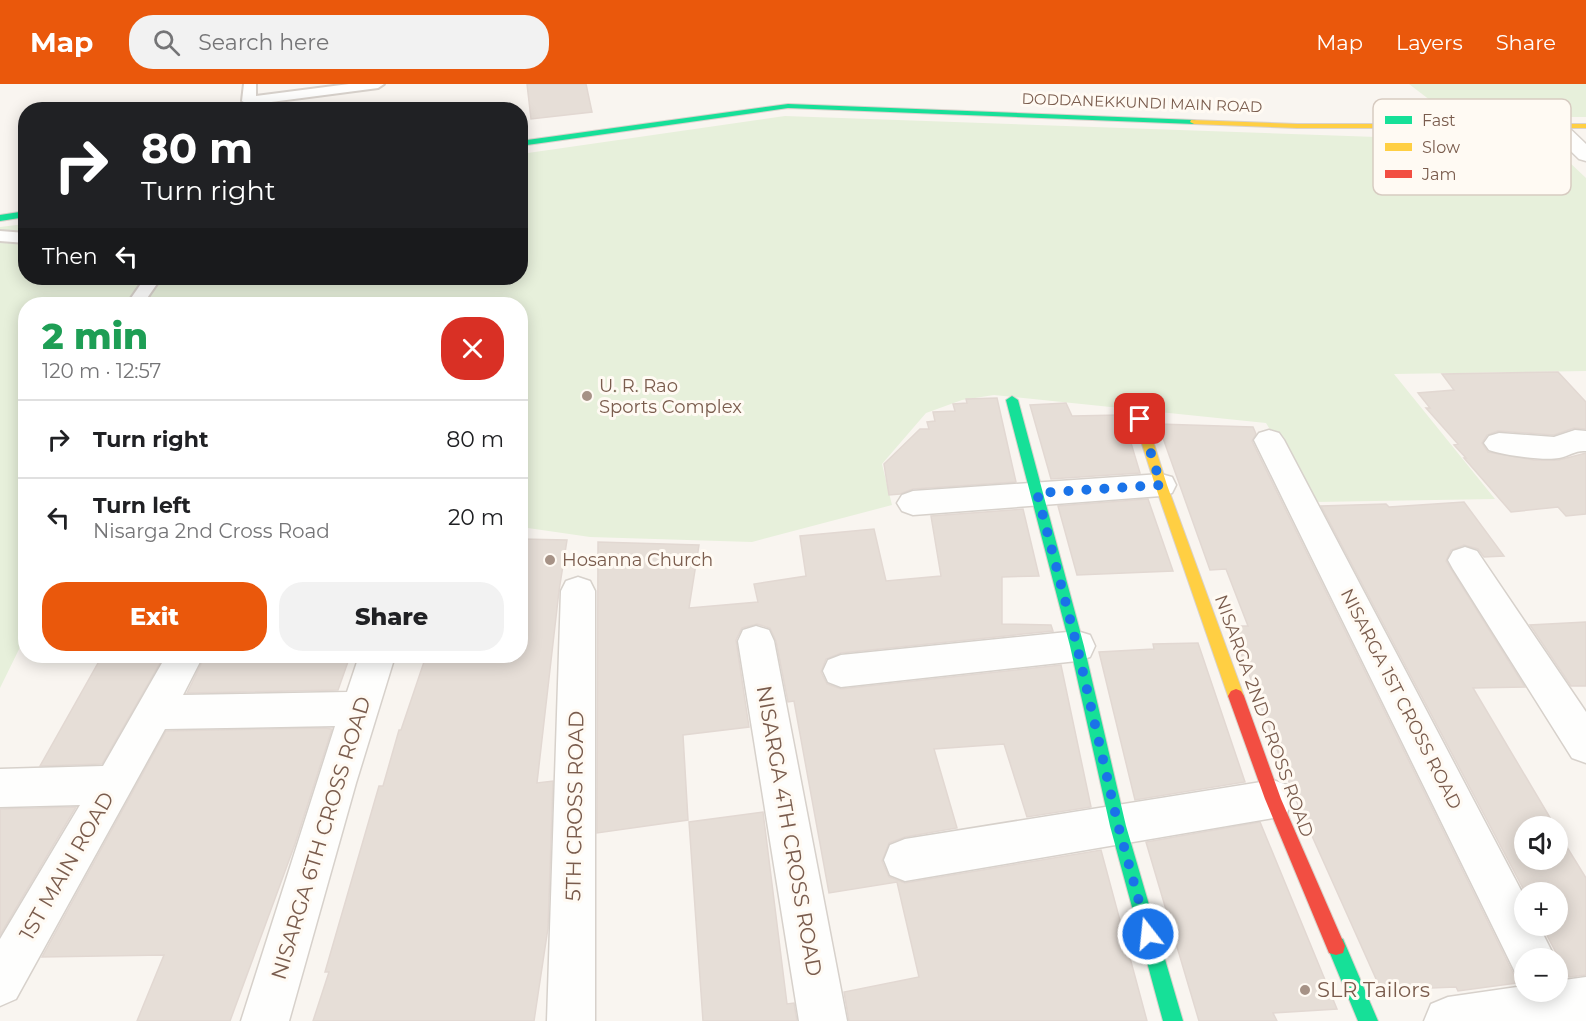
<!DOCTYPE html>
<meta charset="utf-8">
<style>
body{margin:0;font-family:Montserrat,sans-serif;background:#f2f2f2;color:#202124;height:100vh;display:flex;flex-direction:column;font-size:22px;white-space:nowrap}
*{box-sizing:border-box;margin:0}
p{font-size:20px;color:#757577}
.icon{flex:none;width:33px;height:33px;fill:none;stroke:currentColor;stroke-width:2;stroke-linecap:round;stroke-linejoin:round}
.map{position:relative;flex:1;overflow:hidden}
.drawer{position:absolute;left:18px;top:213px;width:510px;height:366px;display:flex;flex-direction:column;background:#fff;border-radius:24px;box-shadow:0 3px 15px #0003}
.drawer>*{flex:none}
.banner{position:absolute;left:18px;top:18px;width:510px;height:183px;border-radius:24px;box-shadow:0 3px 15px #0003;background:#202124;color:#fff;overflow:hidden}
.buttons{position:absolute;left:1514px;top:732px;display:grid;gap:12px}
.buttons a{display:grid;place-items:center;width:54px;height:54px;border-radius:50%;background:#fff;box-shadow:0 3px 15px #0003;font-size:30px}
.pin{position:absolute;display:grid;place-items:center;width:51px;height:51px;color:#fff;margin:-26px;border-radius:12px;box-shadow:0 3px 9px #0006}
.me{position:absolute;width:66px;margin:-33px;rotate:344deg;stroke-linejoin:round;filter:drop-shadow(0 0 4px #0008)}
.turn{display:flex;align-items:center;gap:21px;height:126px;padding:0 24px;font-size:27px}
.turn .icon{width:78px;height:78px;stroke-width:2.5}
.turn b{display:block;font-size:42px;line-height:51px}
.then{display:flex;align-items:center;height:57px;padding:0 24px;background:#0003;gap:12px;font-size:22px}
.round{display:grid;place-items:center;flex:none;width:63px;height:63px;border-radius:24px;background:#f2f2f2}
.head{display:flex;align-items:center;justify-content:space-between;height:102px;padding:0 24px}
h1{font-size:36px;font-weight:800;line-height:45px;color:#1e9e55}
.cta{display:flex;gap:12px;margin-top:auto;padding:12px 24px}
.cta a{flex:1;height:69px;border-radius:24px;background:#ea580c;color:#fff;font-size:24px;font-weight:800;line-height:69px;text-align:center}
.cta a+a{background:#f2f2f2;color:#202124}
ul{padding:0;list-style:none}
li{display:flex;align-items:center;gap:18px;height:78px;padding:0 24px;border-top:2px solid #e0e0e0}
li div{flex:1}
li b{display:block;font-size:22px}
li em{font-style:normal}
header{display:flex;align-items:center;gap:36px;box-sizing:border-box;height:84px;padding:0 30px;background:#ea580c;color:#fff}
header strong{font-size:28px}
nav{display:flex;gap:33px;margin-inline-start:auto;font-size:21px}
.search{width:420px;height:54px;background:#f2f2f2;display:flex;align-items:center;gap:15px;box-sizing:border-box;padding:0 21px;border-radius:24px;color:#757577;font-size:22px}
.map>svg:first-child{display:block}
.green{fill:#e7f0db}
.building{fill:#e6ded7;stroke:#e2d8d2;stroke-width:1.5}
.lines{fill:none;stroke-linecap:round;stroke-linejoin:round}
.lane-casing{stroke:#d7d1cb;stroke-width:4}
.street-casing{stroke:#d7d1cb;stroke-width:3}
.fast-casing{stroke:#d9d2cb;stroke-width:2}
.slow-casing{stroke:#d9d2cb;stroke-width:2}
.jam-casing{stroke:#d9d2cb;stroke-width:2}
.lane{fill:#fefefd;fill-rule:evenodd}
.street{fill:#fefefd;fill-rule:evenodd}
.fast{fill:#16e098;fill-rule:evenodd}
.slow{fill:#ffcf43;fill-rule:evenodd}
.jam{fill:#f24e42;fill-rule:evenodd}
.route{stroke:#1a73e8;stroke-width:10;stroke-dasharray:0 18}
.poi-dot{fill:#a69286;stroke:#fffaf3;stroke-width:2}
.labels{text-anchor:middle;stroke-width:6;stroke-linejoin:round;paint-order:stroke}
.far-street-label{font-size:15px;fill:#7a5c4d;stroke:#fffaf3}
.poi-label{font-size:18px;fill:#7a5c4d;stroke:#fffaf3;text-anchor:start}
.street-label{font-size:18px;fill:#7a5c4d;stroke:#fffaf3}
.near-street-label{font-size:21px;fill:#7a5c4d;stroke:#fffaf3}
.near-poi-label{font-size:21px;fill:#7a5c4d;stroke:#fffaf3;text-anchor:start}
.key{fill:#fffaf3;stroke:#d7cbc1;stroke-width:1.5}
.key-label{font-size:16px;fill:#7a5c4d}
</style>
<header>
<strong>Map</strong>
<div class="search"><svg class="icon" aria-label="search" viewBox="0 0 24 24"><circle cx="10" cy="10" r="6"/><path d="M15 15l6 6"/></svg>Search here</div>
<nav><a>Map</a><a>Layers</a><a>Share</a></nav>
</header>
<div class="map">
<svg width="1586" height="937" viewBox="0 0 1586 937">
<rect width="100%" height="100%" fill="#f9f5f0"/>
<path class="green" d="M1409,0H1586V33H1452Z
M785,32L1549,59L1586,94V287L1394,290L1495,415L1315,418L1266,339L994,311L962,316L926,329L882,380L892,421L752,458L590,453L521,443L520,220H26L25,553L0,604V143L25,140L26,194H520L521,70Z"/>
<path class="building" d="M527,0H586L592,28L531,35Z
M1558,288L1586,318V345L1574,344L1554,351L1498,347L1487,351L1482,359L1488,368L1534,376H1559L1586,369V430L1566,432L1558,423L1511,428L1464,374H1466L1454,361L1458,360L1426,324H1430L1418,309L1454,306L1442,290Z
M997,314L1016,398L913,405L900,410L889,411L884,380L920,345H929L927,338L935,337L933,328L955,327L953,320L967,319L966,315Z
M1066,319L1072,332L1119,331L1122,339H1125L1140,389L1051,395L1030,321Z
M1158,340L1253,343L1256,350L1252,357L1514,891L1524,895V898L1458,907L1456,903L1381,906L1295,714L1231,542H1248L1226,485L1210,486Z
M1148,415L1173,487L1077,491L1058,422Z
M1464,418L1504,472L1484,473L1478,465L1464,461L1451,466L1446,477L1525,603L1473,604L1555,742H1524V776H1557V747L1586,794V891L1569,893L1542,842H1557V808H1525L1321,422L1386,420L1389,423Z
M1023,425L1039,492L1002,493V540L1051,541L1053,547L841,569L826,575L821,588L827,600L841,605L1061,581L1091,723L1027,733L1004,660L934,665L957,744L905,753L889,759L882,777L889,793L905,799L1101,766L1147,937H849L844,908L919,893L897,798L829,809L794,617L788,618L776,557L770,544L757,540L742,544L736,556L749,643L683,651L688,736L597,749L598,458L699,461L689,524L758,518L754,500L806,492L800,452L874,445L886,497L941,492L931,432Z
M520,455L567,456L559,507L537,699L553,697L548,844L534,937H313L329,888H325L379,702H383L399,646H401L426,572H520Z
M1586,538V602H1571L1530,541Z
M1198,559L1245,698L1135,716L1099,568L1154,565L1153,560Z
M102,572H164L102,680L40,682Z
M205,572H350L338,606L187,609Z
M325,644L332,645L295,760L230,937H137L164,871L42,873L166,647Z
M76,723L0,851V725Z
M763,728L787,920L794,919L797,937H703L689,738Z
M1260,738L1337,925L1273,929L1277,937H1199L1146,758Z"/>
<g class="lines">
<defs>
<path id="lane" d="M244,0H256V12L349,0H384L378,4L249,21L242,17Z
M0,147L26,149V159L0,157Z
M145,194H161L143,220H127Z"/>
<path id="street" d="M1556,36L1563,38L1586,60V77L1579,75L1549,46L1546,42L1549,38Z
M1269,346L1279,349L1284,356L1524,812V842H1539L1555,874H1524V893L1516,890L1254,356L1259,349Z
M1575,346L1586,347V367C1576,366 1569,372 1559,374C1544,377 1503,371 1489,366L1484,359L1489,352L1499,349L1554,353Z
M1161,390L1172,393L1176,401L1172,409L1161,412L913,431L902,427L897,419L902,411L913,407Z
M1465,463L1477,467L1586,628V679L1572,674L1453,485L1448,476L1453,467Z
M578,493L590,497L595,507V937H547L561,507L566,497Z
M756,542L769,546L774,557L847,937H799L738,557L743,546Z
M1077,547L1090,551L1095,562L1090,573L1077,577L841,603L828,598L823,587L828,576L841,571Z
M166,572H203L183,611L347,608L359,572H395L356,699L289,937H241L335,642L165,645L16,915L0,922V855L80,721L0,723V685L103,682Z
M1273,696L1287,701L1293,715L1287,729L1273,734L905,797L890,791L884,776L890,761L905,755Z
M1586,893V937H1424L1431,920L1448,913L1524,902V908H1557V897Z"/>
<path id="fast" d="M788,20L1194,36L1198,38L1194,40L788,24L520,62V57Z
M26,127V133L0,137V131Z
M1012,312L1018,316L1084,562L1126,742L1183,937H1163L1110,742L1070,562L1006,316Z
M1336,853L1343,855L1378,937H1358L1327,862L1329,855Z"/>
<path id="slow" d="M1191,36L1297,40H1586V44H1297L1194,40L1190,38Z
M1140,331L1146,335L1167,401L1244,612L1241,617L1236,619L1231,617L1228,612L1155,401L1134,335Z"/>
<path id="jam" d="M1236,605L1241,607L1244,612L1281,715L1345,862L1343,869L1336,871L1329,869L1265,715L1228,612L1231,607Z"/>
</defs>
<use href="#lane" class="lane-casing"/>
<use href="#street" class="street-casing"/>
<use href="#fast" class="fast-casing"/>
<use href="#slow" class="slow-casing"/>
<use href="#jam" class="jam-casing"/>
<use href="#lane" class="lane"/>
<use href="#street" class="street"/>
<use href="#fast" class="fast"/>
<use href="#slow" class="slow"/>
<use href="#jam" class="jam"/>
</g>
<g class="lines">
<path class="route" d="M1140,335L1161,401L1037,409L1077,562L1118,741L1148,850"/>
</g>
<g class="poi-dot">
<circle cx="587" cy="312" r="6"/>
<circle cx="550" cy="476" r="6"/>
<circle cx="1305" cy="906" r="6"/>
</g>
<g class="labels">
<g class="far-street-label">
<text transform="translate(1142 19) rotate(2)" y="5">DODDANEKKUNDI MAIN ROAD</text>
</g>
<g class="poi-label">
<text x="599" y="308">U. R. Rao<tspan x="599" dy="21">Sports Complex</tspan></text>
<text x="562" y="482">Hosanna Church</text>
</g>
<g class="street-label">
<text transform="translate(1401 615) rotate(63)" y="6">NISARGA 1ST CROSS ROAD</text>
<text transform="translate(1264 632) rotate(70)" y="6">NISARGA 2ND CROSS ROAD</text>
</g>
<g class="near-street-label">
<text transform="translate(575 722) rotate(-89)" y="7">5TH CROSS ROAD</text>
<text transform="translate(789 747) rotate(80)" y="7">NISARGA 4TH CROSS ROAD</text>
<text transform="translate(321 754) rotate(-73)" y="7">NISARGA 6TH CROSS ROAD</text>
<text transform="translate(67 782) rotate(-60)" y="7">1ST MAIN ROAD</text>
</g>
<g class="near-poi-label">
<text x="1317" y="913">SLR Tailors</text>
</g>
</g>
<rect x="1373" y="15" width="198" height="96" rx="9" class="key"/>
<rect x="1385" y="32" width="27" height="8" fill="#16e098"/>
<rect x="1385" y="59" width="27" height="8" fill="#ffcf43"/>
<rect x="1385" y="86" width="27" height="8" fill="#f24e42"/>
<g class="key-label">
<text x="1422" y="42">Fast</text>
<text x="1422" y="69">Slow</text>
<text x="1422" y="96">Jam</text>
</g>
</svg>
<div class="buttons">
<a><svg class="icon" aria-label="sound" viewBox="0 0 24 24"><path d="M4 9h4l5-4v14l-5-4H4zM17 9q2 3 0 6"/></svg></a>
<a>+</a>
<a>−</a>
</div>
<div class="pin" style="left:1140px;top:335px;background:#d93025"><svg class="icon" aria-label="arrive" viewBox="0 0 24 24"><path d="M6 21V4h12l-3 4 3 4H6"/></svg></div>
<svg class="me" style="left:1148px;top:850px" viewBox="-20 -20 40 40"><circle r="17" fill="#1a73e8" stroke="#fff" stroke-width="3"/><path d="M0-11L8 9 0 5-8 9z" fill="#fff"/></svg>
<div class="banner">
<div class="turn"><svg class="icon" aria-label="right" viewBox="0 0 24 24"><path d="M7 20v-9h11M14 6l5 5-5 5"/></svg><div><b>80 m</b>Turn right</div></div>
<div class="then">Then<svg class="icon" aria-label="left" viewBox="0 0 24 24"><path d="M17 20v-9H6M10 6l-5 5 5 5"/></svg></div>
</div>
<section class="drawer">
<div class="head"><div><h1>2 min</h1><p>120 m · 12:57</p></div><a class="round" style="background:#d93025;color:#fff"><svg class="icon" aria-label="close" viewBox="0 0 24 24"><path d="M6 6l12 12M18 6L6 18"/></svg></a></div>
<ul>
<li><svg class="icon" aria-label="right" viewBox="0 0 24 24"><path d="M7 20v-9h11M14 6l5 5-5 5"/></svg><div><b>Turn right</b></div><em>80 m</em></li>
<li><svg class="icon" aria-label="left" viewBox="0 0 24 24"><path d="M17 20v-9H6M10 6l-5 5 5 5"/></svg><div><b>Turn left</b><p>Nisarga 2nd Cross Road</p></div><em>20 m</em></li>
</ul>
<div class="cta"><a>Exit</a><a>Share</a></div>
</section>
</div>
